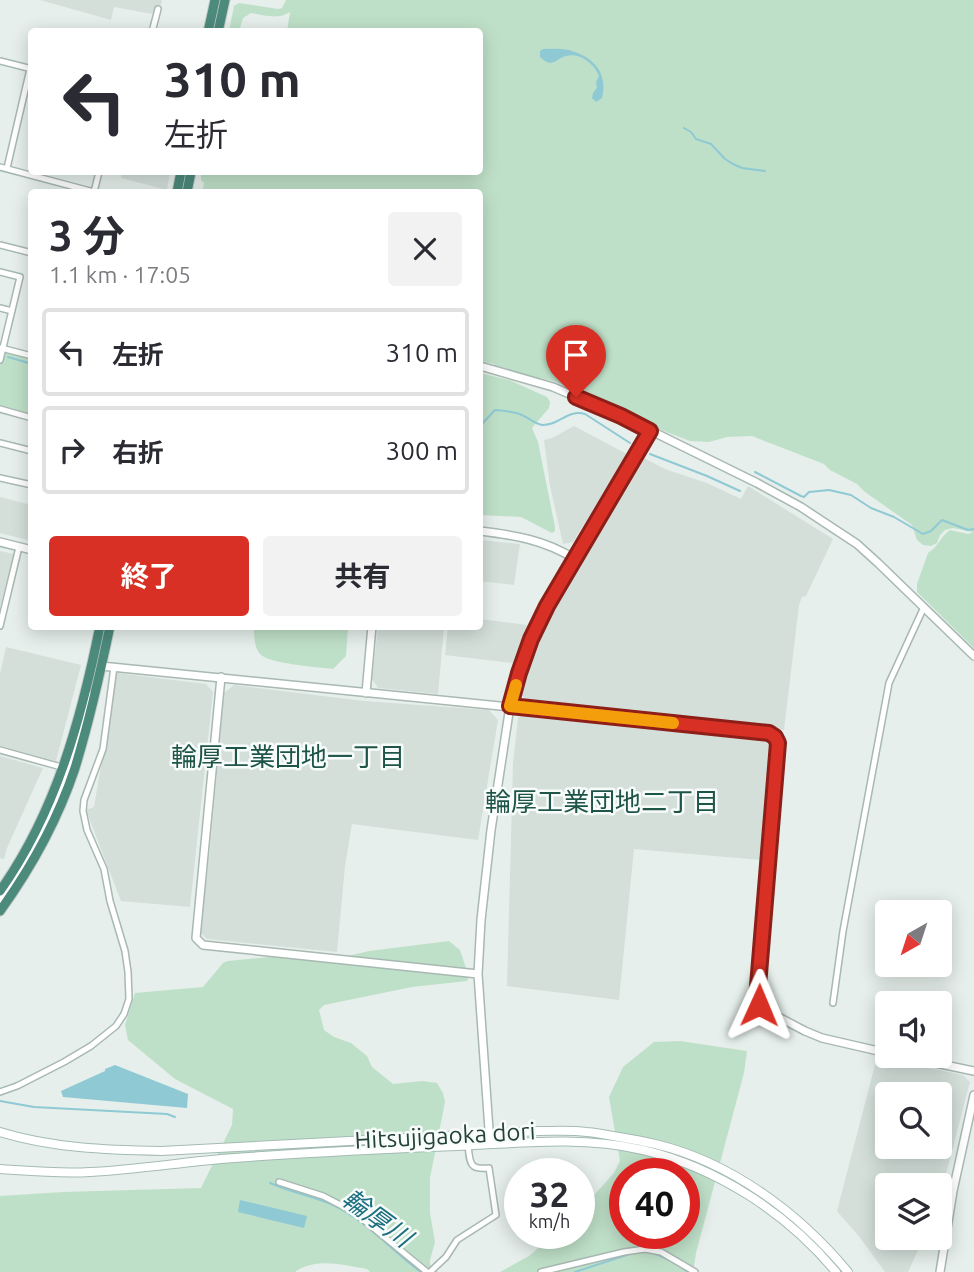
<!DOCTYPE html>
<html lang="ja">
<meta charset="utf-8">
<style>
body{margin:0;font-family:Ubuntu,"Noto Sans JP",sans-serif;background:#f2f2f3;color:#2b2b33;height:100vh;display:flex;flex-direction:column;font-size:26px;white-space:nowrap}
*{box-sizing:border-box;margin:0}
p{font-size:23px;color:#7c7c81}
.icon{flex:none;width:38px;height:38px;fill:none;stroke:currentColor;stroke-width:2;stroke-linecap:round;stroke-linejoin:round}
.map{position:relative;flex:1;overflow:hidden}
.side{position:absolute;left:28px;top:189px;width:455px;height:441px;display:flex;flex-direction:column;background:#fff;border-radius:7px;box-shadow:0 4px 18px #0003}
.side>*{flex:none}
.guide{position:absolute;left:28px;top:28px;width:455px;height:147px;border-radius:7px;box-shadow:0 4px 18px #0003;background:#fff;color:#2b2b33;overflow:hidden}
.needle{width:46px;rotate:219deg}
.tools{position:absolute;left:875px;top:900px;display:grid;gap:14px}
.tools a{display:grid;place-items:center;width:77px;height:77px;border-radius:7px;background:#fff;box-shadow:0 4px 18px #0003;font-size:35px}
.speed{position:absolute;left:504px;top:1158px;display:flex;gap:14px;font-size:35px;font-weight:700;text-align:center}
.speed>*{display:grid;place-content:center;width:91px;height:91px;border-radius:50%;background:#fff;box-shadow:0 4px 18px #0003;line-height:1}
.speed small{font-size:18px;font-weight:400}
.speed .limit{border:10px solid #d22;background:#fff;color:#111}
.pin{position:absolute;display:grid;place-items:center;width:60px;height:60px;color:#fff;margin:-72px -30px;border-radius:50% 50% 50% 0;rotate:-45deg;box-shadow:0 0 7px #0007}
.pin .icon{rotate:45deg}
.me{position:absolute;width:77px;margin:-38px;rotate:1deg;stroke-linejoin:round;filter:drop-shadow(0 0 5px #0008)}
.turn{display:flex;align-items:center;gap:24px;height:147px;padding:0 21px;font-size:32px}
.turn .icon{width:91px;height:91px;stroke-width:2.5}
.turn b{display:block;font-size:49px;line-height:60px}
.round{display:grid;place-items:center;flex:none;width:74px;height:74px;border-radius:7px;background:#f2f2f3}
.head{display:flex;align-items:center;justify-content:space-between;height:119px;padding:0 21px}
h1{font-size:42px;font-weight:700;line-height:52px}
.primary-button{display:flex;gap:14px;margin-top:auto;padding:14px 21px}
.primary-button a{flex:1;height:80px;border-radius:7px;background:#d93025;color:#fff;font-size:28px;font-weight:700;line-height:80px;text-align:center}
.primary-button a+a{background:#f2f2f3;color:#2b2b33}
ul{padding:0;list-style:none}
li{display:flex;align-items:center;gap:21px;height:88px;margin:0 14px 10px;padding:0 7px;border:4px solid #e1e1e2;border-radius:7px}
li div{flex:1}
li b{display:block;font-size:26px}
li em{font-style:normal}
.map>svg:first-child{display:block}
.built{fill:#d4dfda;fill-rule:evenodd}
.green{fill:#bfe0c8;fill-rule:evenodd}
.water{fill:#8ec9d4}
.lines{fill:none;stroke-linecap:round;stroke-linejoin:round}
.stream{stroke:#8ec9d4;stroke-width:2}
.minor-casing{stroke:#a8b8b2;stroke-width:8}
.tertiary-casing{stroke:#a8b8b2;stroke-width:10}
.secondary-casing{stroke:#a4bbb3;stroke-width:10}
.trunk-casing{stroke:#c2cac8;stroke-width:11}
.minor{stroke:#fff;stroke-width:5}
.tertiary{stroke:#fff;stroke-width:7}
.secondary{stroke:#fff;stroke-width:8}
.trunk{stroke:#4c8a7c;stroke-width:9}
.route-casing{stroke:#8d1f18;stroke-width:18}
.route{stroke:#d93025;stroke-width:12}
.slow{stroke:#f59e0b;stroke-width:12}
.labels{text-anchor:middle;stroke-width:5;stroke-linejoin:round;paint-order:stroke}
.street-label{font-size:24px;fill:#24423a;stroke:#f7fbf9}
.neighbourhood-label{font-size:26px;fill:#1f5548;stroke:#f7fbf9}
.water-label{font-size:26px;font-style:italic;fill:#1c6f80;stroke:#f7fbf9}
</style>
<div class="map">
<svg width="974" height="1272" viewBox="0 0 974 1272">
<rect width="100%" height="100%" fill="#e6efeb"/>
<path class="built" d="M40,0H162L158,15L114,7L111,20Z
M122,172H170L167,190L121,178Z
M574,426L627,454L573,542L563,544L550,486L544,440L552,438Z
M644,458L665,469L707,483L741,499L748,486L833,539L806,596L802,597L799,605L784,730L528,703L522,695L536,646L551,610Z
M0,497L31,505V541L0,533Z
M480,540L520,544L514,585L480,581Z
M0,551L14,554L0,608Z
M480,619L527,625L513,663L445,655L448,627L480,626Z
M378,627H444L438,694L378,688L372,679Z
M6,647L81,665L56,761L0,746V674Z
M117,673L206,684L213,692L190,907L121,901L86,810L94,807Z
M234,685L364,701L489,710L498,720L478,840L352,824L345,866L337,952L207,939L200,932L210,850L224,693Z
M523,715L764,740L770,746L761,860L634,849L619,1000L507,986L513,763L518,718Z
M0,756L43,768L7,848L4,859L0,858Z
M877,1057L963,1075L970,1082L940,1197V1185H887V1237H924L908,1272H885L861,1239L837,1211ZM887,1094H940V1146H887Z"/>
<path class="green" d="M286,0H974V648L917,592V584L928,553C940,545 939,538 950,530L968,534L973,532L953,528L945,530L940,535L937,543L931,546L923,545L917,540L912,525L865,492L857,484L830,470L824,464L752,436L727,437L709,442L690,441L664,431L554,381L517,374L495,367L494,364L484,362L480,363V192H202L204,183L201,180V172H480V32L287,31L290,12C278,20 264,15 251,13L243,18L239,31H229L234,6L239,3L278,9L282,8Z
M3,348L31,356V418L0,409V359Z
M480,373L509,380L547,397L550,402L549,408L532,428L538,442L555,527V531L552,533L521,517L480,515Z
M254,627H348L346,656L333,669C317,667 269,664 260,654C254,647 254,635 254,627Z
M449,941L460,950L469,977L467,981L412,987L324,1005L319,1010L324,1030L334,1037L351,1043L367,1056L372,1067L393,1084L422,1081L437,1083L443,1093L445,1102L430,1178V1213L435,1242L430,1260V1265L438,1272H370L367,1269C343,1265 316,1257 295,1272H0V1196L63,1192L201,1188L232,1125L233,1109L175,1079L128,1040L125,1025L135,993L203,987L223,963L228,961L298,954L323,962L369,951Z
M680,1041L747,1051L744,1073L696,1253L693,1272H500L529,1256L554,1234H579V1212L614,1173L620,1161L609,1097L623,1067L654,1042ZM625,1174H684V1234H625Z"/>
<path class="water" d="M543,49C553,49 563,48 572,51C595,58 608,74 602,98L596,102L592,98L593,93L597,88L596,82L599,76C595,64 579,52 566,56C555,59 553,69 540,57V51Z
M115,1065L188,1094L187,1108L63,1097L61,1091L105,1071V1069Z
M240,1200L307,1216L304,1228L238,1212Z"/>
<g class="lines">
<path class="stream" d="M684,128L691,132L696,139L711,144L725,159L733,164L742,168L765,171
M8,357L32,364
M480,426L495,410C503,411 514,411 522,415C529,418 535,424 542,425C559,426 567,409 585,414L630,443
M650,454L707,476L740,491
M755,472L801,496L804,497L809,492L829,490L851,495L871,508L894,517L923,534L931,531L942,520L968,530L974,529
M0,1101L34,1107L167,1114L175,1117
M270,1183C290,1192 313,1196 333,1205C366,1220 392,1251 421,1272
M656,1254L674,1262L688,1272
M575,1272L630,1254"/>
<defs>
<path id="minor" d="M152,32L158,9
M0,61L32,69
M0,167L94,192L99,172
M7,168L30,69
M0,245L32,253
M0,272L20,277L0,360
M0,308L12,311
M1,348L32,356
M0,409L32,418
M0,443L32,451
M0,478L32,485
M0,626L19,547
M0,750L65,768
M833,1003L843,931L889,683L924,607
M0,1092L17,1086L64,1062L91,1046L116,1026L124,1014L129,999L128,972L125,951L110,901L104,869L87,830L83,811L84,800L103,749L114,667
M279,1182L323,1196L354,1212L427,1272
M430,1272L446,1257L457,1240L496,1215L489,1168C469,1170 470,1163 468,1145
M541,1272L624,1252L645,1249L661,1252L695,1272"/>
<path id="tertiary" d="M480,366L553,387L621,416L757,483L801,507L857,544L878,563L974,656
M480,531C514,535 545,540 575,559
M0,542L32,550
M101,666L769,733L775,737L778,743L757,998L761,1008L805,1031L822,1038L887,1053
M221,677L196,938L203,945L478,974
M366,693L372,626
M898,1055L974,1071
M490,1144L478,974L481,920L491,830L510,706L519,672L531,639L547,606L650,431
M940,1272L953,1191L974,1095"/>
<path id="secondary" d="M0,900C42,837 73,770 88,695
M0,1132C52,1148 107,1150 161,1151L539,1131C555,1131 571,1130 587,1132C598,1133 608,1135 619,1137C631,1139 643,1141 655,1144C731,1162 799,1213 848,1272
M0,1169C30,1171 60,1174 90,1172C134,1170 177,1163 221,1159C300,1153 379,1149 458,1146C520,1143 581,1136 643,1150C718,1168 787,1213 836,1272"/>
<path id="trunk" d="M208,32L215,0
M218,32L225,0
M177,192L181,172
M187,192L191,172
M0,891C56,812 81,720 100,626
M0,911C31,868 58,819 75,768C89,722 100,674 110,626"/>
</defs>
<use href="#minor" class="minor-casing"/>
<use href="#tertiary" class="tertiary-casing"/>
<use href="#secondary" class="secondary-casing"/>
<use href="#trunk" class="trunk-casing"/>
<use href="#minor" class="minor"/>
<use href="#tertiary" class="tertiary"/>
<use href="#secondary" class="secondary"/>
<use href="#trunk" class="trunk"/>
</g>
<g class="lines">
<defs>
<path id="route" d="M576,397L621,416L650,431L547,606L531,639L519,673L510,706L769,733L775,737L778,743L757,998L759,1005"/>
</defs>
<use href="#route" class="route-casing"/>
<use href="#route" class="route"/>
<path class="slow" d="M516,685L510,706L673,723"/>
</g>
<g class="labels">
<g class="street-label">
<text transform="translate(445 1136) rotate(-3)" y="8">Hitsujigaoka dori</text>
</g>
<g class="neighbourhood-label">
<text x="288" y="766">輪厚工業団地一丁目</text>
<text x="602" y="811">輪厚工業団地二丁目</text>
</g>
<g class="water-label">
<text transform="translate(377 1218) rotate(36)" y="9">輪厚川</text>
</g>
</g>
</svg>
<div class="tools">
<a><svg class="needle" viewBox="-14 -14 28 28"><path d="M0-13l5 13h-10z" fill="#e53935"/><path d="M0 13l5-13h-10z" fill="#7c7c81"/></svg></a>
<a><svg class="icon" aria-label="sound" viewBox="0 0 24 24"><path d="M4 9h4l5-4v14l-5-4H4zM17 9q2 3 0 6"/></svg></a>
<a><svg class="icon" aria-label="search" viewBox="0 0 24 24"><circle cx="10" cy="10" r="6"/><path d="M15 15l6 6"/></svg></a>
<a><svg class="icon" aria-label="layers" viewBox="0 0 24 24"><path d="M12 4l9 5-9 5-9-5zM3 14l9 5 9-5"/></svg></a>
</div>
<div class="speed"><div>32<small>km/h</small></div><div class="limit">40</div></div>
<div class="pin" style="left:576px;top:397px;background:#d93025"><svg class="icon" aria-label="arrive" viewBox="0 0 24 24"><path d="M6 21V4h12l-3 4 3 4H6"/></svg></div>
<svg class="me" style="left:759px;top:1005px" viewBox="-20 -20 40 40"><path d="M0-17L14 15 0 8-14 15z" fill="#d93025" stroke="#fff" stroke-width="4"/></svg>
<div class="guide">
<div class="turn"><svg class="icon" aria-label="left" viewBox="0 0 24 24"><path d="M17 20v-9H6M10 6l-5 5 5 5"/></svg><div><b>310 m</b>左折</div></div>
</div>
<section class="side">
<div class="head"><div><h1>3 分</h1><p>1.1 km · 17:05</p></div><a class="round"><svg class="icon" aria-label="close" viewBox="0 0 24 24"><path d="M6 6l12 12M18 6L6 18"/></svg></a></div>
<ul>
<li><svg class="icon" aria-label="left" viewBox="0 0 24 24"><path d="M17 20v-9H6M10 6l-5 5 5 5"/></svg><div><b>左折</b></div><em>310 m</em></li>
<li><svg class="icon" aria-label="right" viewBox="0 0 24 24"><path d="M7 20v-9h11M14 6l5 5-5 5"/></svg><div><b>右折</b></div><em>300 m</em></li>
</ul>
<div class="primary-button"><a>終了</a><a>共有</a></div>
</section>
</div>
